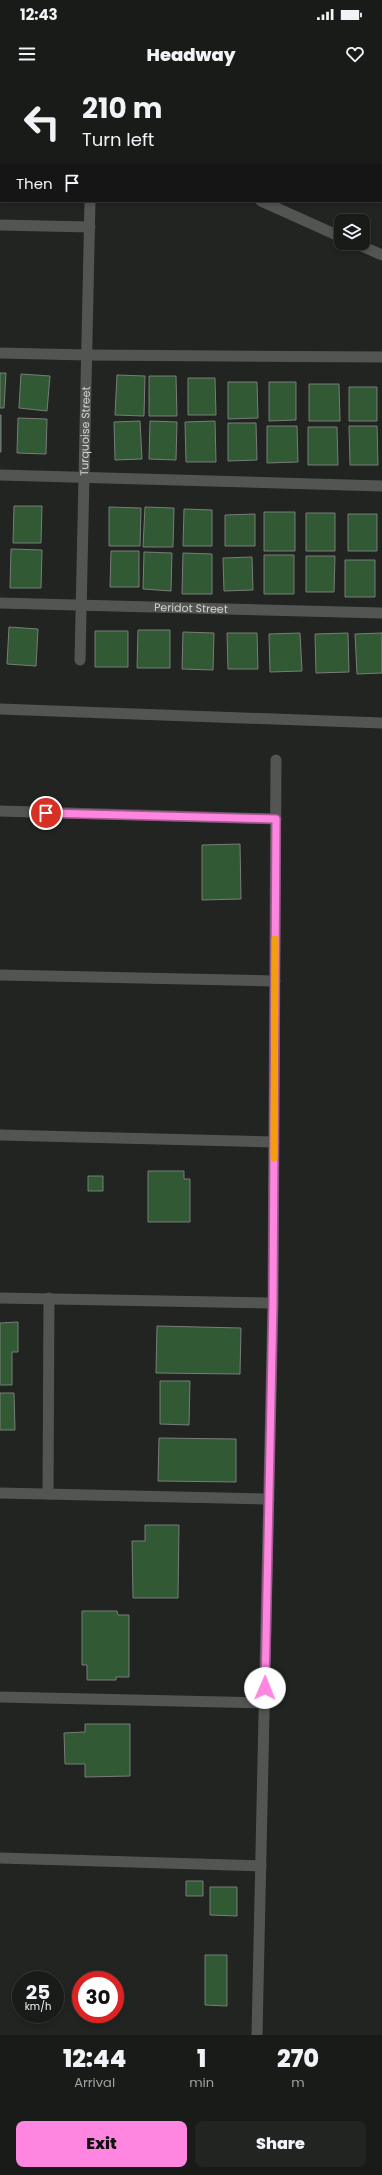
<!DOCTYPE html>
<style>
body{margin:0;font-family:Poppins,sans-serif;background:#222422;color:#f1f3f6;height:100vh;display:flex;flex-direction:column;font-size:15px;white-space:nowrap}
*{box-sizing:border-box;margin:0}
p{font-size:13px;color:#9fa1a2}
.icon{flex:none;width:22px;height:22px;fill:none;stroke:currentColor;stroke-width:2;stroke-linecap:round;stroke-linejoin:round}
.map{position:relative;height:1955px;overflow:hidden}
.side{display:flex;flex-direction:column;background:#191b19;flex:1}
.side>*{flex:none}
.guide{position:absolute;left:0px;top:0px;width:382px;height:122px;box-shadow:0 2px 6px #0003,0 0 0 1px #373938;background:#191b19;color:#f1f3f6;overflow:hidden}
.controls{position:absolute;left:334px;top:134px;display:grid;gap:8px}
.controls a{display:grid;place-items:center;width:36px;height:36px;border-radius:8px;background:#191b19;box-shadow:0 2px 6px #0003,0 0 0 1px #373938;font-size:20px}
.speed{position:absolute;left:12px;top:1891px;display:flex;gap:8px;font-size:20px;font-weight:700;text-align:center}
.speed>*{display:grid;place-content:center;width:52px;height:52px;border-radius:50%;background:#191b19;box-shadow:0 2px 6px #0003,0 0 0 1px #373938;line-height:1}
.speed small{font-size:10px;font-weight:400}
.speed .limit{border:6px solid #d22;background:#fff;color:#111}
.pin{position:absolute;display:grid;place-items:center;width:34px;height:34px;color:#fff;margin:-17px;border:2px solid #fff;border-radius:50%;box-shadow:0 1px 4px #0007}
.me{position:absolute;width:44px;margin:-22px;rotate:1deg;stroke-linejoin:round;filter:drop-shadow(0 0 3px #0008)}
.turn{display:flex;align-items:center;gap:14px;height:84px;padding:0 16px;font-size:18px}
.turn .icon{width:52px;height:52px;stroke-width:2.5}
.turn b{display:block;font-size:28px;line-height:34px}
.then{display:flex;align-items:center;height:38px;padding:0 16px;background:#0003;gap:8px;font-size:15px}
.eta{display:flex;justify-content:space-evenly;align-items:center;height:68px;text-align:center}
.eta b{font-size:24px;font-weight:800;line-height:28px}
.action{display:flex;gap:8px;margin-top:auto;padding:8px 16px}
.action a{flex:1;height:46px;border-radius:8px;background:#fe86e0;color:#111;font-size:16px;font-weight:800;line-height:46px;text-align:center}
.action a+a{background:#222422;color:#f1f3f6}
.status{display:flex;justify-content:space-between;align-items:center;height:28px;padding:0 20px;background:#191b19;direction:ltr}
.status svg{height:11px;fill:currentColor}
header{display:flex;justify-content:space-between;align-items:center;height:52px;padding:0 16px;background:#191b19;font-size:18px;font-weight:800}
.map>svg:first-child{display:block}
.building{fill:#315a34;stroke:#797c79}
.lines{fill:none;stroke-linecap:round;stroke-linejoin:round}
.minor{stroke:#535553;stroke-width:11}
.route-casing{stroke:#a55792;stroke-width:10}
.route{stroke:#fe86e0;stroke-width:7}
.slow{stroke:#f59e0b;stroke-width:7}
.labels{text-anchor:middle;stroke-width:3;stroke-linejoin:round;paint-order:stroke}
.street-label{font-size:11px;fill:#d2d4d2;stroke:#0c0d0c}
</style>
<div class="status"><b>12:43</b><svg viewBox="0 0 49 12"><path d="M0 12V9h3v3zM5 12V6h3v6zM10 12V3h3v9zM15 12V0h3v12zM26 1h20v11H26zM47 4h2v5h-2z"/></svg></div>
<header><svg class="icon" aria-label="menu" viewBox="0 0 24 24"><path d="M4 6h16M4 12h16M4 18h16"/></svg>Headway<svg class="icon" aria-label="heart" viewBox="0 0 24 24"><path d="M12 20l-8-8c-3-5 5-10 8-4 3-6 11-1 8 4z"/></svg></header>
<div class="map">
<svg width="382" height="1955" viewBox="0 0 382 1955">
<rect width="100%" height="100%" fill="#212421"/>
<path class="building" d="M0,293H6L4,328H0Z
M21,294L50,296L47,331L19,328Z
M117,295L145,296L144,336L115,335Z
M149,296H176L177,336H149Z
M188,298H215L216,335H188Z
M228,302H257L258,338L228,339Z
M269,302H296V340L269,341Z
M309,304H339L340,341H309Z
M349,307H377V341H349Z
M0,335H1V372H0Z
M18,338L47,339L46,374L17,373Z
M140,341L142,379L115,380L114,342Z
M150,341L177,342L176,380L149,379Z
M215,341L216,382H186L185,342Z
M228,343H256L257,380L228,381Z
M267,346H297L298,382L267,383Z
M349,346H377L378,385H350Z
M308,347H337L338,385H308Z
M14,426H42L41,463H13Z
M109,427L141,428L140,466H109Z
M145,427L174,428L173,467H143Z
M184,429L212,430V466H183Z
M264,432H295V471H264Z
M306,433H335V471H306Z
M255,434V466H225V435Z
M348,434H377V471H348Z
M11,469L42,470L41,508H10Z
M111,471H139V507H110Z
M144,472L172,473L171,511L143,509Z
M183,473L212,474V514H182Z
M264,475H294V514H264Z
M306,476H335L334,512H306Z
M252,477L253,510L224,511L223,478Z
M345,480H375V517H345Z
M9,547L38,549L36,586L7,584Z
M138,550H170V588H137Z
M95,551H128V587H95Z
M183,552L214,553L213,590L182,589Z
M227,553H257L258,589H228Z
M300,553L302,591L270,592L269,554Z
M348,553L349,592L316,593L315,554Z
M382,553V593L357,594L355,554Z
M240,764L241,819L202,820V765Z
M148,1091H184V1099H190V1142H148Z
M88,1096H103V1111H88Z
M18,1242V1272H12V1305H0V1243Z
M157,1246L241,1248L240,1294L156,1293Z
M160,1301H190L189,1345L160,1344Z
M0,1313H14L15,1350H0Z
M159,1358L236,1359V1402L158,1401Z
M145,1445H179L178,1518H133L132,1461H145Z
M82,1531H117L118,1535H129V1597H116V1600H87V1585H82Z
M85,1644H130V1696L85,1697V1684H65L64,1653L85,1652Z
M186,1801H203V1816H186Z
M210,1807H237V1836L210,1835Z
M205,1875H227V1926L205,1925Z"/>
<g class="lines">
<g class="minor">
<path d="M0,4H1"/>
<path d="M261,121L341,157"/>
<path d="M0,145L90,147"/>
<path d="M355,163L382,175"/>
<path d="M0,273L87,275L382,277"/>
<path d="M0,395L382,406"/>
<path id="s1" d="M0,523L382,533"/>
<path id="s2" d="M80,580L90,121"/>
<path d="M0,629L382,643"/>
<path d="M0,731L276,739"/>
<path d="M0,895L275,901"/>
<path d="M0,1055L274,1062"/>
<path d="M0,1218L273,1223"/>
<path d="M0,1413L269,1419"/>
<path d="M48,1414L49,1218"/>
<path d="M0,1617L264,1623"/>
<path d="M0,1778L261,1786"/>
<path d="M257,1955L273,1223L276,680"/>
</g>
</g>
<g class="lines">
<defs>
<path id="route" d="M46,733L276,739L273,1223L265,1608"/>
</defs>
<use href="#route" class="route-casing"/>
<use href="#route" class="route"/>
<path class="slow" d="M274,1078L275,859"/>
</g>
<g class="labels">
<g class="street-label">
<text dy="4" stroke="none"><textPath href="#s2" startOffset="229">Turquoise Street</textPath></text>
<text dy="4" stroke="none"><textPath href="#s1" startOffset="191">Peridot Street</textPath></text>
</g>
</g>
</svg>
<div class="controls">
<a><svg class="icon" aria-label="layers" viewBox="0 0 24 24"><path d="M12 4l9 5-9 5-9-5zM3 14l9 5 9-5"/></svg></a>
</div>
<div class="speed"><div>25<small>km/h</small></div><div class="limit">30</div></div>
<div class="pin" style="left:46px;top:733px;background:#d93025"><svg class="icon" aria-label="arrive" viewBox="0 0 24 24"><path d="M6 21V4h12l-3 4 3 4H6"/></svg></div>
<svg class="me" style="left:265px;top:1608px" viewBox="-20 -20 40 40"><circle r="19" fill="#fff"/><path d="M0-13L10 11 0 6-10 11z" fill="#fe86e0"/></svg>
<div class="guide">
<div class="turn"><svg class="icon" aria-label="left" viewBox="0 0 24 24"><path d="M17 20v-9H6M10 6l-5 5 5 5"/></svg><div><b>210 m</b>Turn left</div></div>
<div class="then">Then<svg class="icon" aria-label="arrive" viewBox="0 0 24 24"><path d="M6 21V4h12l-3 4 3 4H6"/></svg></div>
</div>
</div>
<section class="side">
<div class="eta">
<div><b>12:44</b><p>Arrival</p></div>
<div><b>1</b><p>min</p></div>
<div><b>270</b><p>m</p></div>
</div>
<div class="action"><a>Exit</a><a>Share</a></div>
</section>
